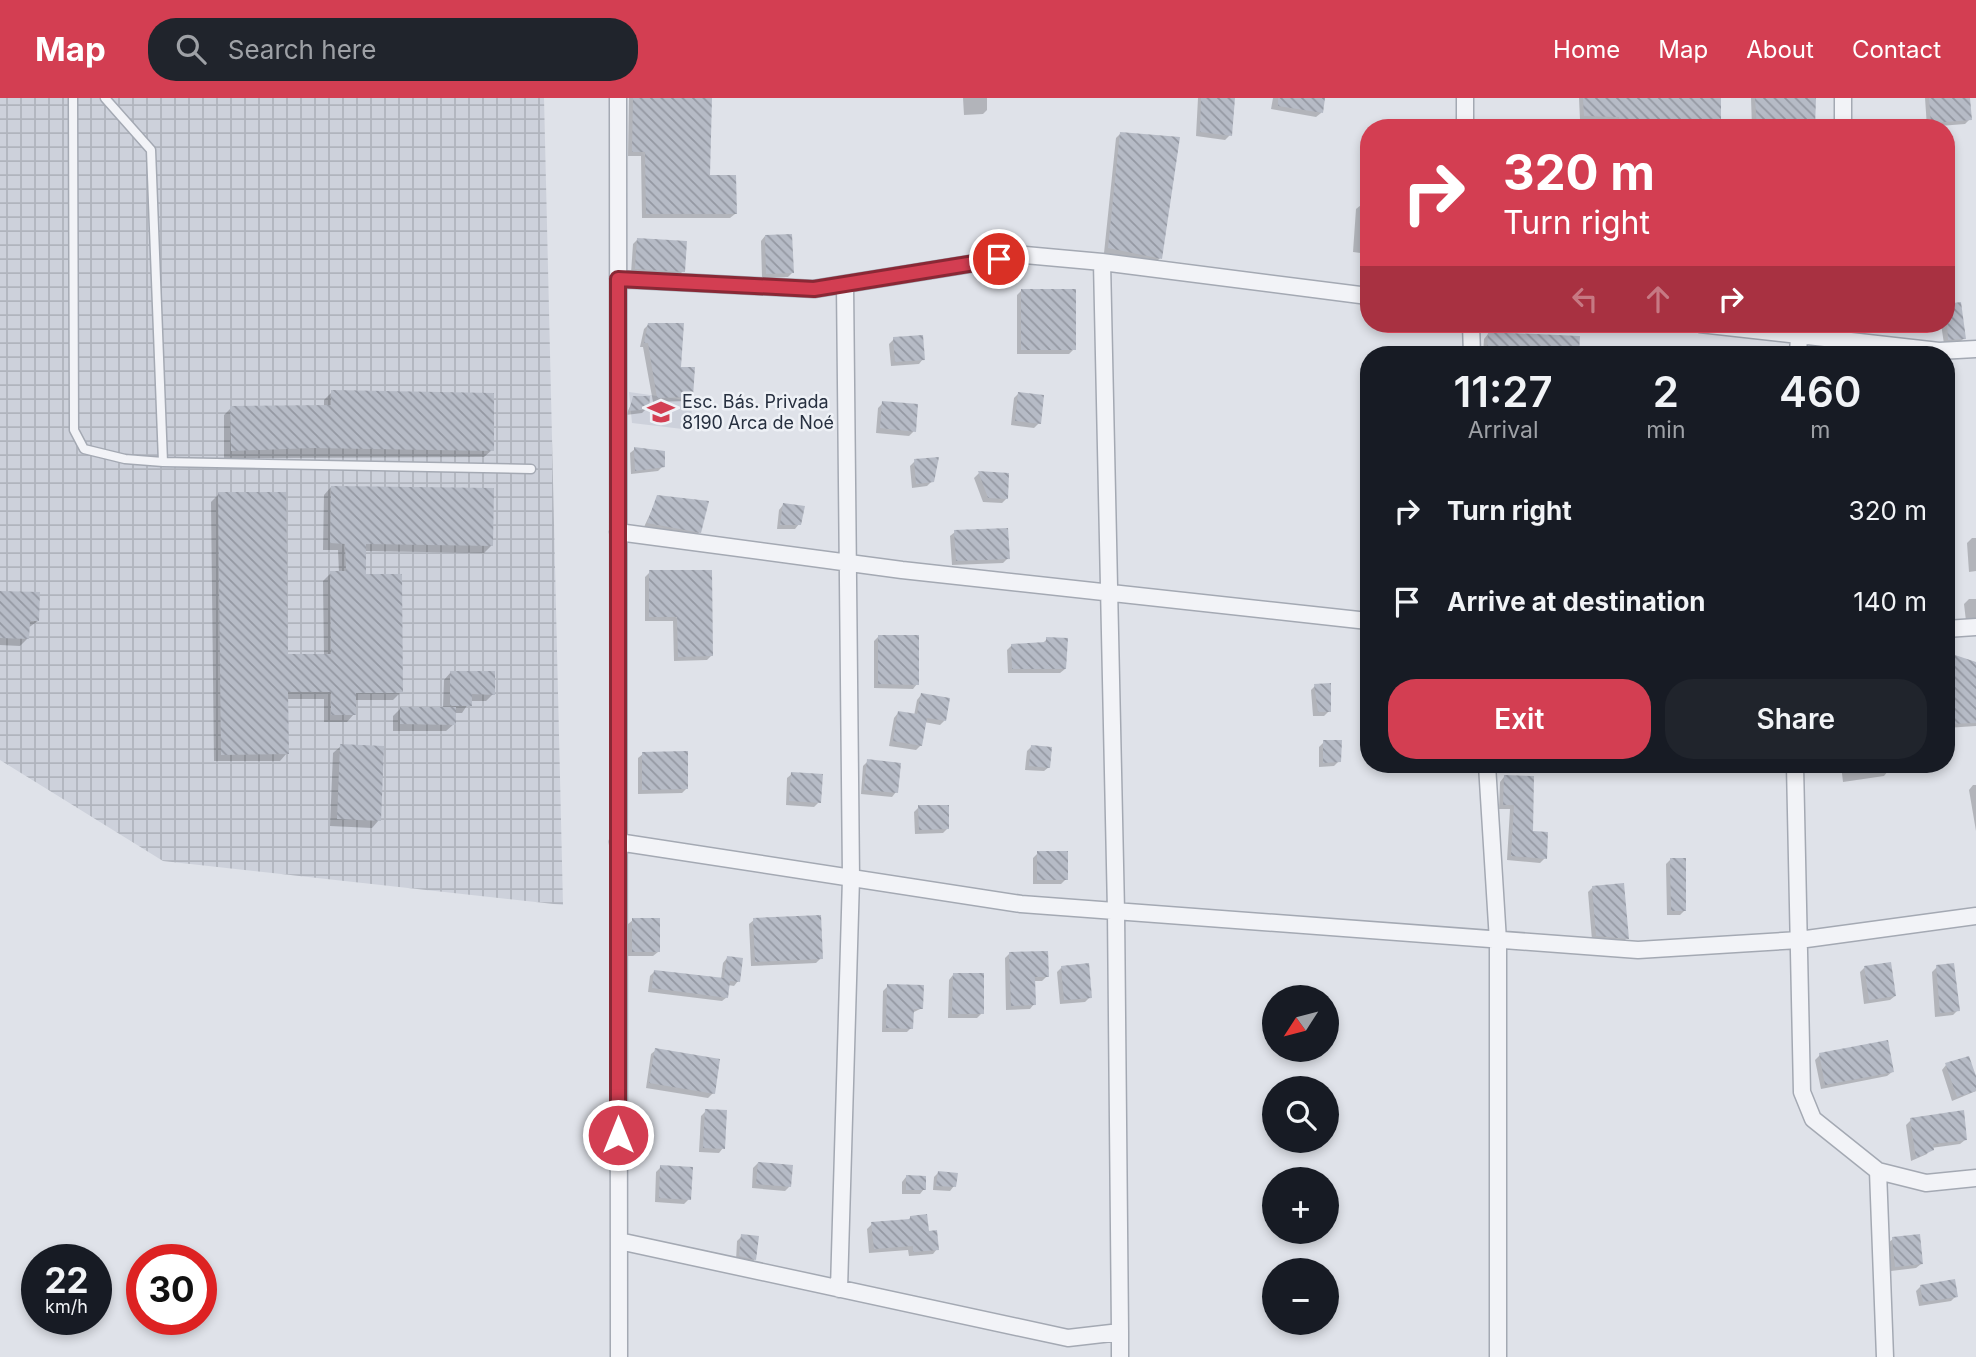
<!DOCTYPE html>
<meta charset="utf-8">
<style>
body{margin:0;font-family:Inter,sans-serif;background:#20242c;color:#f1f3f6;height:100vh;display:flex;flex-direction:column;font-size:26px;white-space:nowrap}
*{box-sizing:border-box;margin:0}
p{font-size:23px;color:#9ea1a6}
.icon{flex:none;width:38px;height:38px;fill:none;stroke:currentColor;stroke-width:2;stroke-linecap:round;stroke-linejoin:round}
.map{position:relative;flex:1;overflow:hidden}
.panel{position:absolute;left:1360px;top:248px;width:595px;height:427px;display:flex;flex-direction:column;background:#171b24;border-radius:28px;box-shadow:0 4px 10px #0003}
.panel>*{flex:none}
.banner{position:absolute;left:1360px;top:21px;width:595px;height:214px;border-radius:28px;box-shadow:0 4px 10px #0003;background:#d33e52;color:#fff;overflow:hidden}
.needle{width:46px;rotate:234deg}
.tools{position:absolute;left:1262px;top:887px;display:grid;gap:14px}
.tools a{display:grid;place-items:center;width:77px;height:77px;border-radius:50%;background:#171b24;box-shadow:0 4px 10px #0003;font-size:35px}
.speed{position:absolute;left:21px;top:1146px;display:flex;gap:14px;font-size:35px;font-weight:700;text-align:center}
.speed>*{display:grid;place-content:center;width:91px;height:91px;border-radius:50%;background:#171b24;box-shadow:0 4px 10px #0003;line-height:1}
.speed small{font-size:18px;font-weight:400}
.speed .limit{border:10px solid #d22;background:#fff;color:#111}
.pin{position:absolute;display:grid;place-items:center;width:60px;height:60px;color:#fff;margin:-30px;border:4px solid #fff;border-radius:50%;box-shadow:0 2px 7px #0007}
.me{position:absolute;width:77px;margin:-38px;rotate:0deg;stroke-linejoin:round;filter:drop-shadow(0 0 5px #0008)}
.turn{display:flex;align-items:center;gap:24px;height:147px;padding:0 28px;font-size:32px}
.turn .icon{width:91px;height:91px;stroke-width:2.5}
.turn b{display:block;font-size:49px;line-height:60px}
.lanes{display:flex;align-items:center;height:66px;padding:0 28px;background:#0003;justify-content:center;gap:35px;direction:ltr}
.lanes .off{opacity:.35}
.eta{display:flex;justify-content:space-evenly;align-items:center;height:119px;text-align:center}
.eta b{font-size:42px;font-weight:600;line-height:49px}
.primary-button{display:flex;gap:14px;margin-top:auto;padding:14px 28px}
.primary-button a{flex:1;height:80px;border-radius:28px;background:#d33e52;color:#fff;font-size:28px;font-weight:600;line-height:80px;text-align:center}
.primary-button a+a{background:#20242c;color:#f1f3f6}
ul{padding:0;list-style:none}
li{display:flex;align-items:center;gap:21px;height:91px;padding:0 28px}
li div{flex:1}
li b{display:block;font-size:26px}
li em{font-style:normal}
header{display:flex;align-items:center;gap:42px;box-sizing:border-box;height:98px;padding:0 35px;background:#d33e52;color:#fff}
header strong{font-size:33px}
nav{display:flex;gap:38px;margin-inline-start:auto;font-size:24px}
.search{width:490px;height:63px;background:#20242c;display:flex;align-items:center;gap:18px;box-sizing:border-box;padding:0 24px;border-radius:28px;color:#9ea1a6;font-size:26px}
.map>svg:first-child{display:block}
.built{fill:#cdd1db}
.industrial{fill:url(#industrial-grid)}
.shadow{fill:#0003}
.building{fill:url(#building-back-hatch)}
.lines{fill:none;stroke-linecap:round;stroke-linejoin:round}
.lane-casing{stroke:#a4a9b3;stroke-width:11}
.street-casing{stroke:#a4a9b3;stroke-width:19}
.lane{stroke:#f2f3f7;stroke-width:8}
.street{stroke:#f2f3f7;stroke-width:16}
.route-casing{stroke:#892835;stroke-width:18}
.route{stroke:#d33e52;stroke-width:12}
.labels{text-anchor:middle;stroke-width:5;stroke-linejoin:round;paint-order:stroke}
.poi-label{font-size:18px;fill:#273040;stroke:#eef1f6;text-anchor:start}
</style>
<header>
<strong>Map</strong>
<div class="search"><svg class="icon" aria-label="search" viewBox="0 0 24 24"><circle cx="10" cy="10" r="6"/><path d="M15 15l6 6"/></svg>Search here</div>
<nav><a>Home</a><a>Map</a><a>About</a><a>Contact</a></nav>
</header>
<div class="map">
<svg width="1976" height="1259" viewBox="0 0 1976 1259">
<defs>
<pattern id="industrial-grid" width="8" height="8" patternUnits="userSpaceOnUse" patternTransform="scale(1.75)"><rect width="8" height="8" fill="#cdd1db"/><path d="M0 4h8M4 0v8" fill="none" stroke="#b0b4bd"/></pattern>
<pattern id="building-back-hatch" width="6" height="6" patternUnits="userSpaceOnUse" patternTransform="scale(1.75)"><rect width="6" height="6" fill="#b6bbc6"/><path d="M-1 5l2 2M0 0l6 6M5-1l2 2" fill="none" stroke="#9498a2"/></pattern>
</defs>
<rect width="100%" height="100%" fill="#dfe2e9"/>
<path class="built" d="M629,294L692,303L691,332L632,325Z"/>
<path class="industrial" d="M0,0H544L563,807L163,763L0,662Z"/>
<path class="shadow" d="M629,0H710L708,79L735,116L730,120H642L641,58H628Z
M963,0H987V12L983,16L964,17Z
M1198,0H1233L1230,37L1225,42L1196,38Z
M1273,0H1323L1321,15L1316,19L1271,11Z
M1579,0H1719V30H1615V23L1580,22Z
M1751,0H1814L1813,30H1752Z
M1925,0H1968L1970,21L1965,26L1927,29Z
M1120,36L1160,160L1155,165L1104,155L1116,40Z
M1361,107L1368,109V156L1353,154L1356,111Z
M765,138L792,175L788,179L762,180L761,143Z
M637,142L683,173L678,178L631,175L633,146Z
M1022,192L1074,251L1069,256H1017V197Z
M1959,206L1964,240L1959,245L1944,246L1941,226H1946V207Z
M649,226L679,271L692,298L687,303L653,304L643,249H640L644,231Z
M1488,236L1578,240V257H1483L1484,241Z
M894,241L923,261L919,266L891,268L889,246Z
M332,294L492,352L484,359L224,360V317L231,310L324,309V302Z
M1018,296L1039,325L1034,330L1011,327L1014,300Z
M634,300L647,310L642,315L626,317Z
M883,305L914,333L909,338L876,335L878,310Z
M1367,327H1368V507L1362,332Z
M635,351L663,368L658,373L631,376L630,355Z
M915,363L932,383L927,388L912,390L910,368Z
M979,375L1007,400L1002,405L983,404L974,380Z
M331,389L492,447L484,455L364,453V478L401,594L393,602H354V616L347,624H324V601H287V655L280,663H214L211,404L219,396L286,558H324L323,483L331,475H339L338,452H323L324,397Z
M658,399L700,434L695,438L644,429Z
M783,407L799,426L795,431H777L779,412Z
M955,434L1008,460L1003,465L952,467L950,438Z
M1972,440H1976V473L1969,474L1967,445Z
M650,474L711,558L707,562L674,563L673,523H645V479Z
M0,494L38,523L28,530V540L20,548L0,547Z
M1969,501H1976V526L1966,523L1964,506Z
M879,538L917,586L913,591L874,590V543Z
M1047,541L1065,571L1060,575H1008L1007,552L1012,547L1042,546Z
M1946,556L1976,573V628L1946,630Z
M451,574L493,596L486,603H470L462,615H454V626L446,633H393V618L400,611H443L444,582Z
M1315,588L1329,613L1324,618H1313L1311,592Z
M921,597L945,622L940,627L924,624L921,647L916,652L889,648L894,620L898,615L914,618L917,602Z
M1365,610H1368V638H1361V615Z
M1324,644L1339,663L1334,668L1319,669V649Z
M341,648L379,722L372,730L330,728L333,655Z
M1032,648L1049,669L1044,673L1025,672L1027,653Z
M643,656L687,690L682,695L638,696V660Z
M868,663L896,694L892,699L861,696L863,668Z
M1580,667H1649L1644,671L1580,673Z
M1841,667H1887L1888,673L1884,678L1843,684Z
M792,676L819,704L814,709L786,707L787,680Z
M1504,679L1545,760L1540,765L1507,762L1510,711H1499L1500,684Z
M1973,687H1976V733L1969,692Z
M919,709L947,731L943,735L915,736L914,714Z
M1038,755L1066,781L1061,786H1033V760Z
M1671,761L1685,812L1680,817H1667L1666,766Z
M1593,789L1627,840L1622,845L1592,842L1588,794Z
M633,822L658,854L653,858H628V826Z
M754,822L821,860L816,865L751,868L749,826Z
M1010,855L1047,878L1042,883H1034V906L1030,911L1006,912L1005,860Z
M727,860L738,883L734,888L728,887L727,899L722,903L648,894L650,878L655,873L721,881L723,865Z
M1062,869L1090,899L1085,904L1060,906L1057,874Z
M1865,869L1895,898L1890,902L1864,906L1860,874Z
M1937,869L1958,912L1953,917L1935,919L1932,874Z
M953,877L982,915L977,920H948L949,882Z
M888,888L922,910L912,915L911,930L907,934H882L883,893Z
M656,952L713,995L708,1000L646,990L651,956Z
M1820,957L1892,974L1887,978L1821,991L1815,962Z
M1946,967L1976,983V993L1952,1003L1942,972Z
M706,1013L723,1050L719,1055L699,1054L701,1018Z
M1911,1022L1965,1042L1960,1046L1931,1050L1927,1056L1911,1063L1906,1027Z
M758,1065L790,1088L785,1093L752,1090L753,1070Z
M661,1069L689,1101L684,1106L655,1104L656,1074Z
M938,1075L954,1088L950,1093L933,1092L934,1079Z
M906,1079L924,1091L920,1096H902V1084Z
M911,1119L927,1135L937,1151L933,1156L909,1158L908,1152L869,1155L867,1131L872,1126L907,1123Z
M742,1138L755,1161L750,1166L736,1163L737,1143Z
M1893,1141L1921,1166L1916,1170L1891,1173L1888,1145Z
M1921,1188L1956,1198L1951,1203L1919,1208L1916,1193Z"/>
<path class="building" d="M633,0H712L710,77H736L737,116H646L645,54H632Z
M1201,0H1235L1232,38L1200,34Z
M1278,0H1325L1323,15L1278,8Z
M1583,0H1721V30H1620L1619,19L1584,18Z
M1755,0H1816L1815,30H1757Z
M1929,0H1970L1972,22L1931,25Z
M1120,34L1180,39L1162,161L1108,150Z
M792,136L794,175L766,176L765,137Z
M637,140L687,143L685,174L635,171Z
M1021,191H1076V252H1021Z
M1961,204L1966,241L1948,242L1946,206Z
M648,225H684L681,269H695L693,299L657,300L648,245H644Z
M1488,234L1580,238L1579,257H1487Z
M923,237L925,262L895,264L893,239Z
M331,292L494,295V353L312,350L231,353L230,308L331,307Z
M1018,294L1044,297L1041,326L1015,323Z
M633,298H650L649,311L629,313Z
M882,303L918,306L916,334L880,330Z
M634,349L665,353V369L635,373Z
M939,359L934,384L916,386L914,361Z
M978,373L1009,375L1008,401L988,400Z
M331,388L494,390L493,448L366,446V476H402L403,595H356V617H331V594H288L289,656L221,657L218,394H286L288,556H331L330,473H346L345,446L330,445Z
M657,397L709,403L701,435L647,425Z
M783,405L805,408L801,427H780Z
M1008,430L1010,461L956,463L954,432Z
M649,472H712L713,558L678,559L677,519H649Z
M0,493L40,494L39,523H30L29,541L0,540Z
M878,537H919V587L878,586Z
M1046,539L1068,540L1066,571H1012L1011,546L1046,544Z
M1946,554L1976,564V625L1946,626Z
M450,573H495V597L472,596V608H450Z
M1331,585V614H1318L1314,586Z
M921,595L950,600L946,623L927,620L922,648L893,643L898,613L917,616Z
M400,609H456V627L400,626Z
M1323,642H1342L1341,664L1323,665Z
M340,646L384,648L381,723L337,721Z
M1031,647L1052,649L1050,670L1029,668Z
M688,653V691L642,692V654Z
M867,661L901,665L898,695L864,692Z
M791,674L823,676L821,705L789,703Z
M1504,677L1534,678L1533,733L1548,734L1547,761L1511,758L1514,707H1503Z
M918,707H949V731L919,732Z
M1037,753H1068V782H1037Z
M1670,760H1686V813H1671Z
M1624,785L1629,841L1596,838L1592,788Z
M821,817L823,861L755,864L753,820Z
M632,820H660V854H632Z
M1048,853L1049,879H1035L1036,907L1011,908L1009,854Z
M727,858L743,860L740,884L730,883L728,900L652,890L654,872L724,880Z
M1891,864L1896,898L1869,902L1864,868Z
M1089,865L1092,900L1064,902L1061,868Z
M1954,865L1960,913L1940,915L1936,867Z
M953,875H984V916H952Z
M887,886L924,887L923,911H914L913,931L886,930Z
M1888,942L1894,974L1825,987L1819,955Z
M655,950L720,961L715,996L649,985Z
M1969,958L1976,978V993L1957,999L1945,965Z
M705,1011L727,1012L725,1051L703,1050Z
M1964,1012L1967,1042L1933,1046L1934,1052L1916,1060L1910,1020Z
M758,1064L793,1067L791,1089L756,1086Z
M660,1067L693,1069L691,1102L659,1100Z
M938,1073L958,1075L956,1089L936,1088Z
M906,1077L926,1078V1092H906Z
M927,1116L929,1133L937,1132L939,1152L913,1154V1148L874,1151L871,1124L910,1121V1118Z
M741,1136L759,1138L756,1162L739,1158Z
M1920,1136L1923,1166L1895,1169L1892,1139Z
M1955,1181L1958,1199L1923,1204L1920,1187Z"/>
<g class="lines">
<defs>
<path id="lane" d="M73,0L74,332L84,351L125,361L163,364L531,371
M105,0L151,52L163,364"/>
<path id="street" d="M618,0L619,1259
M1465,0V30
M1843,30V0
M618,181L814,191L1025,157L1102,164L1368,198
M1471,226L1472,257
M1700,226L1939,253L1976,251
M1798,257L1799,237
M618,434L902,472L1368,523
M1946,531L1976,529
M1487,667L1498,843V1259
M1795,667L1802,994L1813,1021L1878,1073L1926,1085L1976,1080
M618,744L1021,806L1638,852L1799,842L1976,818
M1878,1073L1885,1259
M619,1143L1068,1240L1120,1234L1116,813L1102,164
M839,1191L851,780L845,186
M1120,1234V1259"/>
</defs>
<use href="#lane" class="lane-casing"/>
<use href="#street" class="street-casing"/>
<use href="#lane" class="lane"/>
<use href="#street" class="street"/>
</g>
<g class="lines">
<defs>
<path id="route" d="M618,1037V181L814,191L999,161"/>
</defs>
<use href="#route" class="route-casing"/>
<use href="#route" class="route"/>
</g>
<defs>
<symbol id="school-bare" viewBox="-9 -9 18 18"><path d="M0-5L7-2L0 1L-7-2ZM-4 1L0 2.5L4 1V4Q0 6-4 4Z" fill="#d33e52" stroke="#eef1f6" stroke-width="2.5" paint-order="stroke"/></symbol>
</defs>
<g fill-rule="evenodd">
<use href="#school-bare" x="642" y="295" width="38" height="38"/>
</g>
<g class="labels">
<g class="poi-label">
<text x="682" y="310">Esc. Bás. Privada<tspan x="682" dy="21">8190 Arca de Noé</tspan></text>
</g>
</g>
</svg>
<div class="tools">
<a><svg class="needle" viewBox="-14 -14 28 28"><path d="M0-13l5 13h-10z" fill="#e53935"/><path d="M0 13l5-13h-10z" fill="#9ea1a6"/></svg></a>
<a><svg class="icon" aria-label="search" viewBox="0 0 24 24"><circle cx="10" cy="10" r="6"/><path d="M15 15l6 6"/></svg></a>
<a>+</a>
<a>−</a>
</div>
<div class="speed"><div>22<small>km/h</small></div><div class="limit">30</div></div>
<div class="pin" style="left:999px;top:161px;background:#d93025"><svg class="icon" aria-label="arrive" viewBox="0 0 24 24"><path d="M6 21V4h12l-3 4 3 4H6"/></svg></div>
<svg class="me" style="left:618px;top:1037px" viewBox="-20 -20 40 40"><circle r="17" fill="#d33e52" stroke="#fff" stroke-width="3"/><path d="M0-11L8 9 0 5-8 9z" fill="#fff"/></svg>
<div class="banner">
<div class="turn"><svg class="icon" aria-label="right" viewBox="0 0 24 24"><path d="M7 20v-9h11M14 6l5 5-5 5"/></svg><div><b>320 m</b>Turn right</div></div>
<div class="lanes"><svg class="icon off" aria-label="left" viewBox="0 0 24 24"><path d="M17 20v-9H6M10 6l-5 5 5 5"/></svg><svg class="icon off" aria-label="ahead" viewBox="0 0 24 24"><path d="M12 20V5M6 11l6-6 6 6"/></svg><svg class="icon" aria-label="right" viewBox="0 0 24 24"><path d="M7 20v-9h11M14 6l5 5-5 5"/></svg></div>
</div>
<section class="panel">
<div class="eta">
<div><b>11:27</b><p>Arrival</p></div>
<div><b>2</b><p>min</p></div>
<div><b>460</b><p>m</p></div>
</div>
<ul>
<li><svg class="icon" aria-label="right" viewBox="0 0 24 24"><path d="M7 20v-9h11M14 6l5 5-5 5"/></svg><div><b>Turn right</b></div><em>320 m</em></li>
<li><svg class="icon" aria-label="arrive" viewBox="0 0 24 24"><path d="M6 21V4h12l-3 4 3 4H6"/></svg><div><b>Arrive at destination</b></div><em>140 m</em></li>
</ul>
<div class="primary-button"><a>Exit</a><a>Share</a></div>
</section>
</div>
